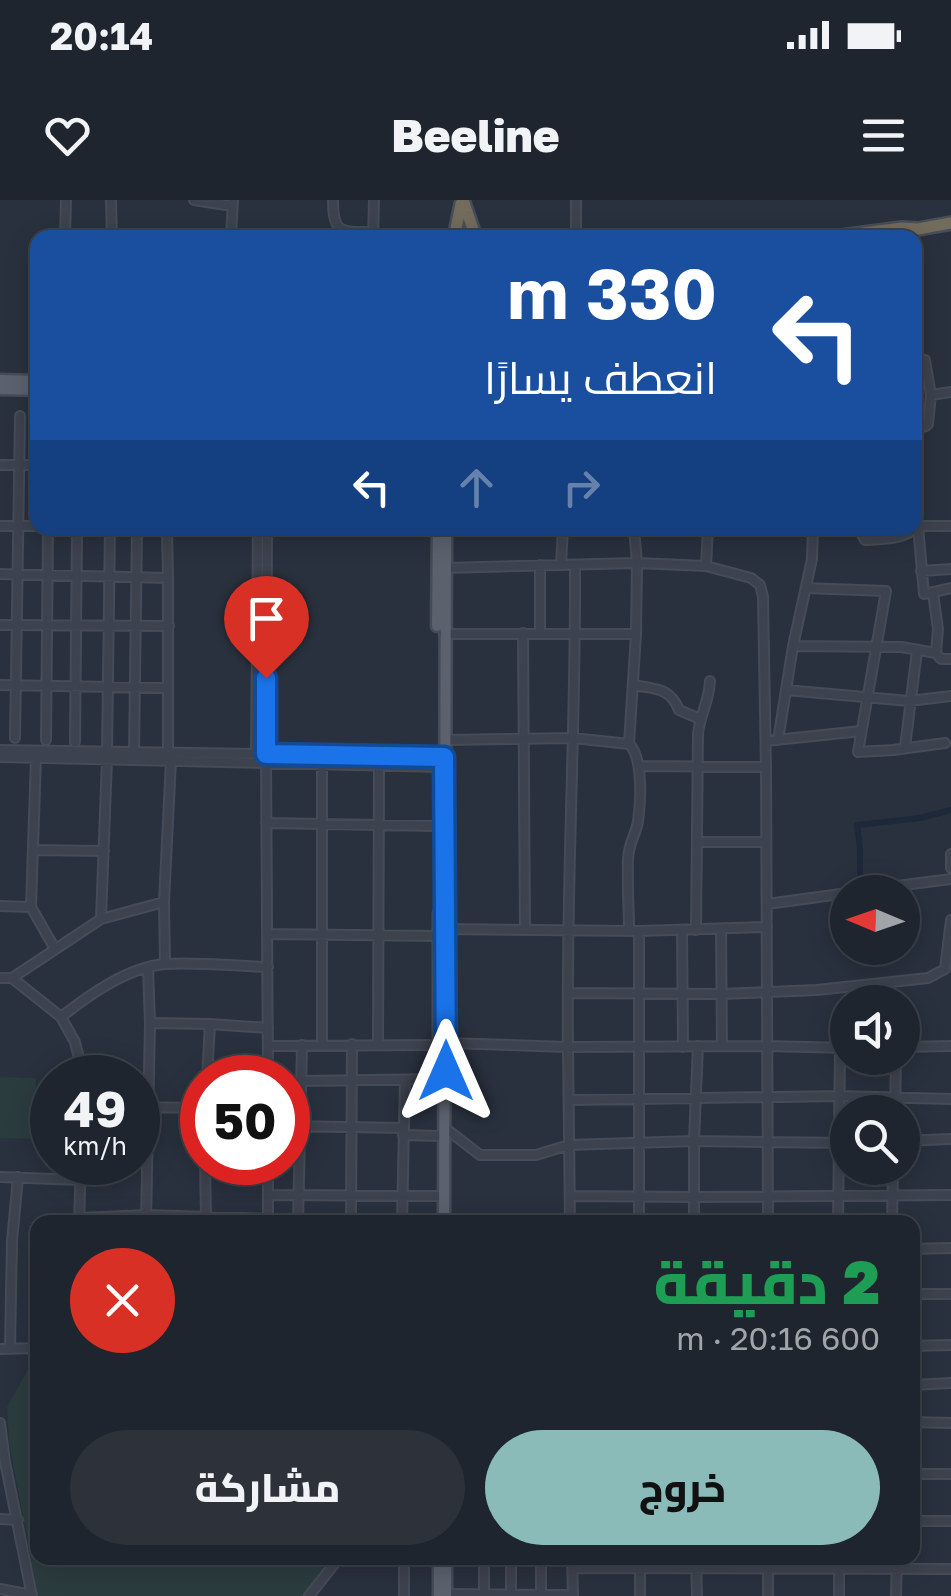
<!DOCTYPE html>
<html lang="ar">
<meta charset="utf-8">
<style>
body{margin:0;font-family:"Golos Text",Cairo,sans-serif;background:#2c313a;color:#f1f3f6;direction:rtl;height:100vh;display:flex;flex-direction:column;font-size:38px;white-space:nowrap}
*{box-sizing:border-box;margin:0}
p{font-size:32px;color:#a1a5aa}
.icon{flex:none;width:55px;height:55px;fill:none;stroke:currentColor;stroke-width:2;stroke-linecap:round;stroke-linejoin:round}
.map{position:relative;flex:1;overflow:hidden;direction:ltr}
.side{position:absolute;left:30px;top:1015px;width:890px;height:350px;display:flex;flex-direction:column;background:#1f252e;border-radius:20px;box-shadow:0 5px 25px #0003,0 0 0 2px #3c424a;direction:rtl}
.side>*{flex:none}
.guide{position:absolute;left:30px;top:30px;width:892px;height:305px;border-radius:20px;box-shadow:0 5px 25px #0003,0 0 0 2px #3c424a;direction:rtl;background:#1a4fa0;color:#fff;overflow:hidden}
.needle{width:65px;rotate:272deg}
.controls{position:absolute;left:830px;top:675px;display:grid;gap:20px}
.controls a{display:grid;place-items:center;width:90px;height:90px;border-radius:50%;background:#1f252e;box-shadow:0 5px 25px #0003,0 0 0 2px #3c424a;font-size:50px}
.speed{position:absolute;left:30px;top:855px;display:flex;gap:20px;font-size:50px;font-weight:700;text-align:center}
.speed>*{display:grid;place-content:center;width:130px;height:130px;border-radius:50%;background:#1f252e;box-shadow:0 5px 25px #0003,0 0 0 2px #3c424a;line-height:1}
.speed small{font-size:25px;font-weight:400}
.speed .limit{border:15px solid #d22;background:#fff;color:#111}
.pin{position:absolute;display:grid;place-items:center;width:85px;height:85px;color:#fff;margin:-102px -42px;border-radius:50% 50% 50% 0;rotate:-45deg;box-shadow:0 0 10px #0007}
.pin .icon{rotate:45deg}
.me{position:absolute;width:110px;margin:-55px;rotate:0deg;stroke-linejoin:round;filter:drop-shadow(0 0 8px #0008)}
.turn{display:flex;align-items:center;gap:35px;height:210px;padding:0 40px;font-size:45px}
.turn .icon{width:130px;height:130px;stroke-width:2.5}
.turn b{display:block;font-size:70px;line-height:85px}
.lanes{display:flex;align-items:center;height:95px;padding:0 40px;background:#0003;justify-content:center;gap:50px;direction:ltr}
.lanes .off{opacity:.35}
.round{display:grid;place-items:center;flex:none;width:105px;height:105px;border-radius:52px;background:#2c313a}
.head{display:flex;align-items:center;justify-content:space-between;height:170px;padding:0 40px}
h1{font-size:60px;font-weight:800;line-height:75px;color:#1e9e55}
.cta{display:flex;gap:20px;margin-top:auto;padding:20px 40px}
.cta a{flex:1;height:115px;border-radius:60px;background:#8bbbb9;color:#111;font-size:40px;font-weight:800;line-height:115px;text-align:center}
.cta a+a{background:#2c313a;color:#f1f3f6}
.status{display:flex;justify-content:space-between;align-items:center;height:70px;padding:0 50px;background:#1f252e;direction:ltr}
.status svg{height:28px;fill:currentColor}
header{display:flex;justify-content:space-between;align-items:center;height:130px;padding:0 40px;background:#1f252e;font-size:45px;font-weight:800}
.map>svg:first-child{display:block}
.green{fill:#2b3c3f}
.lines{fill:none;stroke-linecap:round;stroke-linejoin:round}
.canal{stroke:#1d283b;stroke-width:6}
.minor-casing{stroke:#464c57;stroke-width:12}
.major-casing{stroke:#464c57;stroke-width:15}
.highway-casing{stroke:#484e59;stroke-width:16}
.minor{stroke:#3d434e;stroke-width:8}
.major{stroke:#5b626e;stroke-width:10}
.highway{stroke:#736b5b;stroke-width:11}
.route-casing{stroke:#114b97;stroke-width:25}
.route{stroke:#1a73e8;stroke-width:18}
</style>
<div class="status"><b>20:14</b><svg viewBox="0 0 49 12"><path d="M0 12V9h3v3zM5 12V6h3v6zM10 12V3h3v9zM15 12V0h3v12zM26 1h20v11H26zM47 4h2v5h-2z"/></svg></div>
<header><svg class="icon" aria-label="menu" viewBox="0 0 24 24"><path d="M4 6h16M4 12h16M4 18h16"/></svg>Beeline<svg class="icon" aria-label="heart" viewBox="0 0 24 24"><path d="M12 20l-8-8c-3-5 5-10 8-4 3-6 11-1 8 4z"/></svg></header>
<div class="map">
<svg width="951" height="1396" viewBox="0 0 951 1396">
<rect width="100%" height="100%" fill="#29313e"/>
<path class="green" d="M0,877L36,878L34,939L0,938Z
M37,1159L38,1358H333L304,1396H38L9,1242L7,1207L31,1164Z"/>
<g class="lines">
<path class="canal" d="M860,680V649L857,625L920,618L951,610"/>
<defs>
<path id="minor" d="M111,0L112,38
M194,0L232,6
M333,0C333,35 342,32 373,32
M576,0V38
M65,38L66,0
M231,38L233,0
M373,38L374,0
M915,159L925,160L931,195L928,224L926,226L915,228
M931,195L951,192
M915,259L917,260
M0,265H38
M0,326H38
M918,326L924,394L951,388
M102,328H167
M167,328L168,378
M634,328L637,363L706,366L751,378L760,385L763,397L766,567L768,1022
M833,328L859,329L865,340C884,339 904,340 918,326H951
M561,365L563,328
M706,366L708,328
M445,368L637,363L636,434L629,544C643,557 641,601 638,621C636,635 629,641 628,659C627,683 629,707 629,731
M921,371L951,369
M0,374L168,378V553
M806,388L886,391L858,552L893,550L945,543
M933,393L938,429L936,453
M0,425L169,426
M523,433L525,730
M540,433V365
M444,434H636
M793,446L901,447L936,453L941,459H951
M0,485L168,488
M633,485C654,489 670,487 679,510L700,519
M786,490L909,501L951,496
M15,538L20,216
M46,540L48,328
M444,540L573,538L629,544
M778,540L793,446L812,359L813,328
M766,541L861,531
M75,542L77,328
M905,547L917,451
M0,550L444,557
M107,552L110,328
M134,553L137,328
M256,554L258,328
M266,554L267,328
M0,557L444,567
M36,557L31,707L55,749
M322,559V844
M266,562L268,878
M639,566L766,567
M266,623L438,626
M697,642H766
M33,650L104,651
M951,654V668
M851,692L951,679
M767,704L848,693
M0,706L31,707
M101,719L107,559
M441,729L639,731L767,727
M721,729L722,846
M682,730L683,847
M696,730L698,534C700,514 709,502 710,481
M267,734L439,736
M165,764L164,702L171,560
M0,778H12L61,817L75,842L84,878
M12,778L101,719L164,702
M568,793L722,794L817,790L928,778L945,769L951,720
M61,817C89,795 128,767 165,764C199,762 234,766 268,767
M150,823L210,824L268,828
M446,843L568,847C566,686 576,526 575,365
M378,844L379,565
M268,846L439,845
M902,847L951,846
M207,878L210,824
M301,881L439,879
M569,900L839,896L951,899
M138,907L202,908
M895,912L896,858
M288,926L403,928
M445,928L480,955H536L569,945L694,941L848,943
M403,935L438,936
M902,941L951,939
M205,962L206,1018
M268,962V1022
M0,977L80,980
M268,995L438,996
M570,996L694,997L951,995
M80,1018L146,1015L268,1019
M79,1022L81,962
M146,1022L150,823L148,768
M298,1022L302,845
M351,1022L352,844
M402,1022L405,880
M570,1022L568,847L767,846L848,848
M639,1022V731
M694,1022V941L698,846
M838,1022L840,848
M892,1022L893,968
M912,1049L951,1048
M912,1094H951
M912,1146L951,1145
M0,1149L38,1148
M10,1149L12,1041L18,977
M912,1185L951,1183
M912,1222L951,1223
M0,1223L5,1262L32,1396
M912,1274H951
M0,1319L18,1320
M912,1321H951
M404,1358V1396
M484,1358V1396
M511,1358V1396
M541,1358V1396
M572,1358L573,1396
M640,1358V1396
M696,1358L697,1396
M839,1358V1396
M573,1368L951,1369
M0,1389L32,1395
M446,1394L573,1395
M309,1396L339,1358
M768,1396V1358
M896,1396L897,1358"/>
<path id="major" d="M0,180L38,181
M0,189L38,190
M437,426L438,328
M439,866V713
M444,1022L446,328
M446,1358V1396
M439,1396V1358"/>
<path id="highway" d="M463,0L476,38
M454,38L461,4
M826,38L902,28L918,29L951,23"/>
</defs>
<use href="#minor" class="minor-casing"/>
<use href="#major" class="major-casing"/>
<use href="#highway" class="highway-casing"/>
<use href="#minor" class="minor"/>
<use href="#major" class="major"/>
<use href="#highway" class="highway"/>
</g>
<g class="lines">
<defs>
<path id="route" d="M266,478V554L444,557L446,871"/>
</defs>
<use href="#route" class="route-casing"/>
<use href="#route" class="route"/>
</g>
</svg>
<div class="controls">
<a><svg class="needle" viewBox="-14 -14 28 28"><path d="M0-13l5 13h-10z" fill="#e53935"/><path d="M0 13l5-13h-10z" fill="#a1a5aa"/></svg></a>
<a><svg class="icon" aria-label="sound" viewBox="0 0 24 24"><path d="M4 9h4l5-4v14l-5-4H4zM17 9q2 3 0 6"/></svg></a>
<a><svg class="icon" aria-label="search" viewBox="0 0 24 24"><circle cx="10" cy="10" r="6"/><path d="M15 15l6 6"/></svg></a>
</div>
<div class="speed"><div>49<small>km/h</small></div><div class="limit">50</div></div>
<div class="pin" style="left:266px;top:478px;background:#d93025"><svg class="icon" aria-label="arrive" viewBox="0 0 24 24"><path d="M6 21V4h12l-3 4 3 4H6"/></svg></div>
<svg class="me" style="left:446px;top:871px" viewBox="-20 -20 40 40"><path d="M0-17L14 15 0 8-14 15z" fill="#1a73e8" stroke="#fff" stroke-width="4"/></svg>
<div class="guide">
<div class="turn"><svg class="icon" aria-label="left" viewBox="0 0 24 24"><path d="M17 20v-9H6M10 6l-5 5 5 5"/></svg><div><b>330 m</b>انعطف يسارًا</div></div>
<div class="lanes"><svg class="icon" aria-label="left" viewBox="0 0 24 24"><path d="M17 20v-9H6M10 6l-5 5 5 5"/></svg><svg class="icon off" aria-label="ahead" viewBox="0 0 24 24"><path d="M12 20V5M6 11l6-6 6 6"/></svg><svg class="icon off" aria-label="right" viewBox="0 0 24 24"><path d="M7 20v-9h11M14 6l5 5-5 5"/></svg></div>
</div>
<section class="side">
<div class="head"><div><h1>2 دقيقة</h1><p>600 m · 20:16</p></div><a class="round" style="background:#d93025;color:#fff"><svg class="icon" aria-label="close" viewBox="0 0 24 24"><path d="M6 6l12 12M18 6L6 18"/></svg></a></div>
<div class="cta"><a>خروج</a><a>مشاركة</a></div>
</section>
</div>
